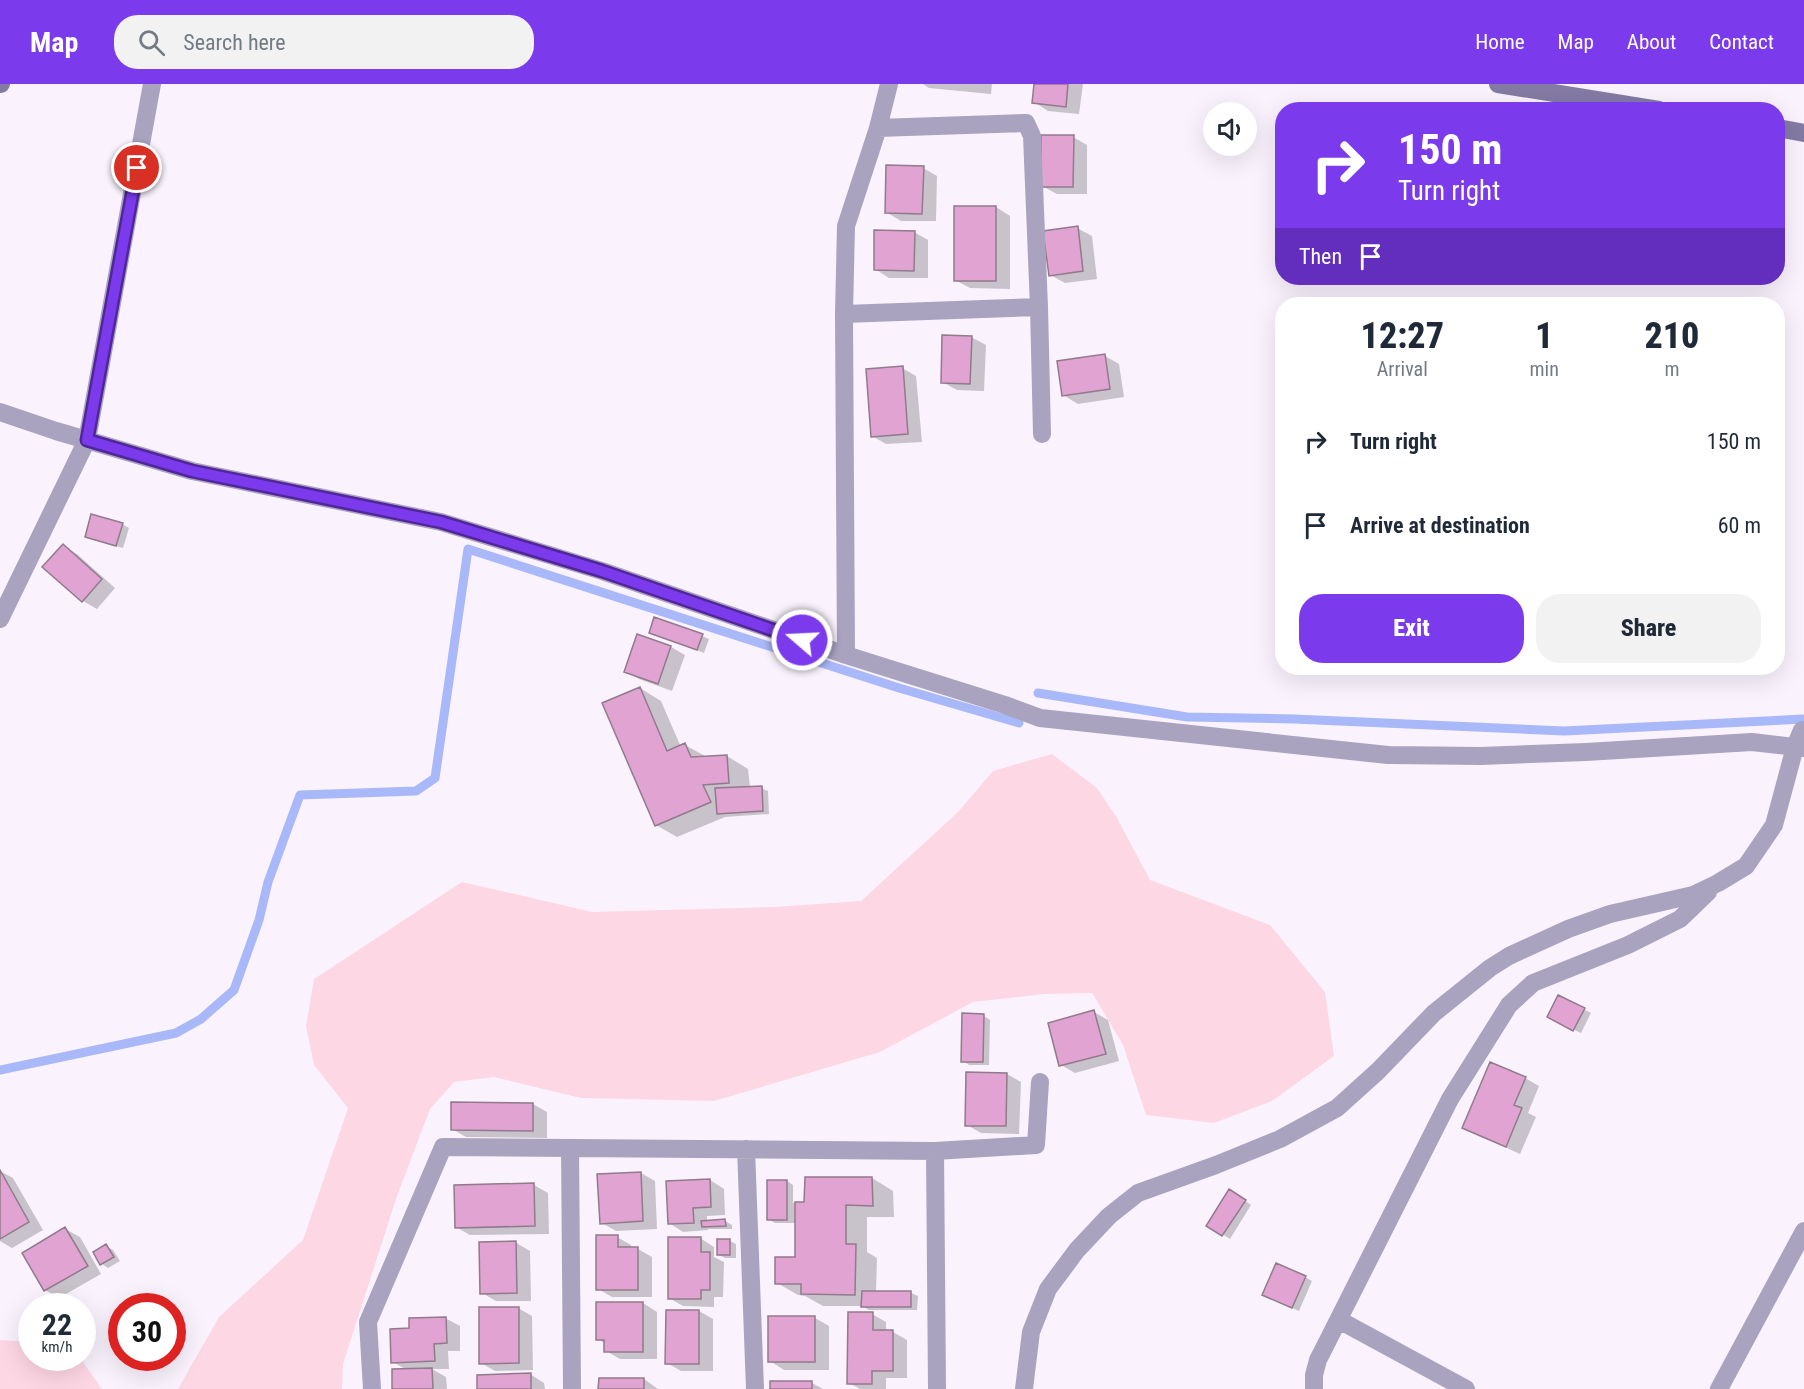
<!DOCTYPE html>
<style>
body{margin:0;font-family:"Roboto Condensed",sans-serif;background:#f2f2f3;color:#1f2937;height:100vh;display:flex;flex-direction:column;font-size:22px;white-space:nowrap}
*{box-sizing:border-box;margin:0}
p{font-size:20px;color:#747a83}
.icon{flex:none;width:33px;height:33px;fill:none;stroke:currentColor;stroke-width:2;stroke-linecap:round;stroke-linejoin:round}
.map{position:relative;flex:1;overflow:hidden}
.sheet{position:absolute;left:1275px;top:213px;width:510px;height:378px;display:flex;flex-direction:column;background:#fff;border-radius:24px;box-shadow:0 6px 24px #0002}
.sheet>*{flex:none}
.hud{position:absolute;left:1275px;top:18px;width:510px;height:183px;border-radius:24px;box-shadow:0 6px 24px #0002;background:#7c3aed;color:#fff;overflow:hidden}
.tools{position:absolute;left:1203px;top:18px;display:grid;gap:12px}
.tools a{display:grid;place-items:center;width:54px;height:54px;border-radius:50%;background:#fff;box-shadow:0 6px 24px #0002;font-size:30px}
.speed{position:absolute;left:18px;top:1209px;display:flex;gap:12px;font-size:30px;font-weight:700;text-align:center}
.speed>*{display:grid;place-content:center;width:78px;height:78px;border-radius:50%;background:#fff;box-shadow:0 6px 24px #0002;line-height:1}
.speed small{font-size:15px;font-weight:400}
.speed .limit{border:9px solid #d22;background:#fff;color:#111}
.pin{position:absolute;display:grid;place-items:center;width:51px;height:51px;color:#fff;margin:-26px;border:3px solid #fff;border-radius:50%;box-shadow:0 2px 6px #0007}
.me{position:absolute;width:66px;margin:-33px;rotate:289deg;stroke-linejoin:round;filter:drop-shadow(0 0 4px #0008)}
.turn{display:flex;align-items:center;gap:21px;height:126px;padding:0 24px;font-size:27px}
.turn .icon{width:78px;height:78px;stroke-width:2.5}
.turn b{display:block;font-size:42px;line-height:51px}
.then{display:flex;align-items:center;height:57px;padding:0 24px;background:#0003;gap:12px;font-size:22px}
.eta{display:flex;justify-content:space-evenly;align-items:center;height:102px;text-align:center}
.eta b{font-size:36px;font-weight:800;line-height:42px}
.primary-button{display:flex;gap:12px;margin-top:auto;padding:12px 24px}
.primary-button a{flex:1;height:69px;border-radius:24px;background:#7c3aed;color:#fff;font-size:24px;font-weight:800;line-height:69px;text-align:center}
.primary-button a+a{background:#f2f2f3;color:#1f2937}
ul{padding:0;list-style:none}
li{display:flex;align-items:center;gap:18px;height:84px;padding:0 24px}
li div{flex:1}
li b{display:block;font-size:22px}
li em{font-style:normal}
header{display:flex;align-items:center;gap:36px;box-sizing:border-box;height:84px;padding:0 30px;background:#7c3aed;color:#fff}
header strong{font-size:28px}
nav{display:flex;gap:33px;margin-inline-start:auto;font-size:21px}
.search{width:420px;height:54px;background:#f2f2f3;display:flex;align-items:center;gap:15px;box-sizing:border-box;padding:0 21px;border-radius:24px;color:#747a83;font-size:22px}
.map>svg:first-child{display:block}
.green{fill:#fed7e4}
.shadow{fill:#0003}
.lines{fill:none;stroke-linecap:round;stroke-linejoin:round}
.stream{stroke:#a9b8f9;stroke-width:9}
.building{fill:#e1a4d2;stroke:#917a8b;stroke-width:1.5}
.street{stroke:#a9a3c0;stroke-width:18}
.secondary{stroke:#847ba5;stroke-width:18}
.route-casing{stroke:#51269a;stroke-width:15}
.route{stroke:#7c3aed;stroke-width:10}
</style>
<header>
<strong>Map</strong>
<div class="search"><svg class="icon" aria-label="search" viewBox="0 0 24 24"><circle cx="10" cy="10" r="6"/><path d="M15 15l6 6"/></svg>Search here</div>
<nav><a>Home</a><a>Map</a><a>About</a><a>Contact</a></nav>
</header>
<div class="map">
<svg width="1804" height="1305" viewBox="0 0 1804 1305">
<rect width="100%" height="100%" fill="#faf3fe"/>
<path class="green" d="M1052,670L1097,704L1117,734L1150,796L1270,841L1325,908L1334,972L1272,1017L1214,1039L1146,1031L1123,961L1092,909L1044,910L973,918L880,968L714,1017L581,1014L494,993L454,998L430,1025L397,1112L343,1280L342,1305H178L219,1233L303,1156L348,1024L314,981L306,942L314,895L462,798L592,828L774,823L861,817L958,728L993,687Z
M0,1256L31,1258L32,1274H80L102,1305H0Z"/>
<path class="shadow" d="M923,0H992L991,10L929,4Z
M1036,0H1083L1079,30L1048,27L1034,18Z
M1073,53L1087,61V110H1057L1042,102Z
M923,84L937,92L936,137H901L886,128Z
M996,123L1010,132V205L970,204L955,196Z
M1077,144L1092,152L1097,195L1065,199L1050,191Z
M914,148L928,156V194H889L875,185Z
M971,253L986,261L984,307L957,306L942,298Z
M1105,272L1119,280L1124,313L1078,320L1063,311Z
M902,284L916,292L922,358L886,360L872,352Z
M122,440L129,444L123,464L93,456L87,453Z
M63,462L77,470L115,504L97,525L83,517Z
M650,548L702,552L709,555L704,569Z
M638,552L671,563L685,571L672,607L639,595L625,587Z
M640,604L661,617L681,663L685,661L707,673L727,672L748,685L750,704H761L768,707L769,730L725,733L677,753L656,741Z
M1558,913L1591,929L1581,949L1555,937Z
M1094,928L1108,936L1119,977L1075,989L1061,981Z
M984,932L990,936L989,981H969L963,977Z
M1007,990L1021,998L1019,1050L981,1049L967,1041Z
M1525,994L1539,1002L1528,1029L1536,1033L1520,1070L1463,1044Z
M533,1020L547,1028V1054L466,1053L452,1045Z
M0,1087L13,1094L43,1146L12,1164L0,1157Z
M641,1089L655,1097L657,1145L616,1147L602,1139Z
M872,1094L893,1107L894,1133H867V1168L877,1174L876,1208L911,1209L918,1212L917,1226H869L862,1222H823L805,1212L798,1211L777,1199L796,1175V1139H775L768,1135L787,1097L793,1101V1119H806Z
M710,1096L724,1105L725,1131L707,1132V1138L725,1137L732,1141V1145H708V1146L683,1148L669,1139Z
M534,1101L548,1109L549,1150L470,1151L456,1143L455,1103Z
M1236,1110L1251,1121L1230,1155L1208,1141Z
M65,1145L80,1153L101,1190L59,1214L45,1206Z
M617,1153L631,1161V1165H638L652,1173V1213H612L598,1205Z
M700,1154L714,1163V1173L724,1178L723,1213H714V1223L683,1222L669,1214Z
M730,1157L736,1160V1174H725L719,1171Z
M515,1158L530,1167L531,1217H496L482,1209Z
M106,1162L113,1166L120,1177L108,1184L102,1180L95,1168Z
M1305,1193L1312,1197L1299,1227L1270,1214Z
M643,1219L657,1228V1275H620L606,1267V1260L598,1255Z
M518,1224L532,1232L533,1286L495,1287L481,1279Z
M699,1227L713,1235V1287H681L667,1279Z
M872,1230L886,1238V1248H893L907,1256V1294H886V1305H860L849,1299Z
M445,1234L460,1242V1267H448L449,1285H432L446,1293L447,1305H394L407,1286L393,1278L410,1246Z
M815,1234L829,1242V1286H784L770,1277Z
M530,1290L544,1299L545,1305H479Z
M644,1295L658,1305H600Z
M812,1299L823,1305H771Z"/>
<g class="lines">
<path class="stream" d="M1038,609L1187,633L1294,635L1564,647L1804,635
M0,986L176,949L201,935L234,906L259,836L268,798L300,711L416,707L435,694L468,465L899,604L1019,639"/>
</g>
<path class="building" d="M1034,0H1068L1066,23L1032,19Z
M1041,51H1074L1073,103H1041Z
M886,81L924,82L922,130L885,129Z
M954,122H996V197H954Z
M1078,142L1083,187L1049,192L1043,147Z
M874,146L915,147L914,187L874,186Z
M942,251L972,252L970,300L941,299Z
M1105,270L1110,305L1062,312L1057,277Z
M903,282L908,350L871,353L866,285Z
M91,430L123,439L116,462L85,453Z
M63,460L102,495L82,518L42,483Z
M654,533L703,550L697,566L649,549Z
M637,550L671,562L658,600L624,588Z
M640,603L667,667L685,659L691,673L727,671L729,699L703,701L711,718L655,742L602,619Z
M762,702L763,727L717,730L715,704Z
M1558,911L1585,924L1573,947L1547,933Z
M1094,926L1106,970L1059,982L1048,939Z
M962,929L984,930L983,978H961Z
M1490,978L1526,993L1514,1021L1522,1024L1506,1063L1462,1044Z
M966,988L1007,989L1006,1042H965Z
M451,1018L533,1019V1047L451,1046Z
M0,1086L29,1138L0,1155Z
M641,1088L643,1137L600,1140L597,1090Z
M805,1093H872L873,1122L846,1121V1160H856L855,1211L801,1210V1200H775V1173H795V1118H804Z
M710,1095L711,1123L693,1124L694,1139L668,1140L666,1097Z
M767,1096H787V1136H767Z
M534,1099L535,1142L455,1144L454,1101Z
M1229,1105L1246,1116L1222,1152L1206,1142Z
M725,1135L726,1142L702,1143L701,1137Z
M65,1143L88,1182L44,1207L22,1169Z
M596,1151H618V1163H638V1206H596Z
M668,1153H701V1168H710V1206H701V1215H668Z
M717,1155H730V1171H717Z
M516,1157L517,1209L480,1210L479,1158Z
M106,1160L114,1173L100,1181L93,1168Z
M1276,1179L1306,1192L1292,1224L1262,1211Z
M862,1207H911V1223H861Z
M596,1218H643V1268H604V1256H596Z
M479,1223H519V1279L479,1280Z
M666,1226H699V1280H665Z
M848,1228H873V1246H893V1287H872V1300H847Z
M768,1232H815V1278H768Z
M446,1233L447,1259L434,1260L435,1277L391,1279L390,1245L409,1244V1234Z
M432,1284L433,1305H392V1285Z
M531,1289V1305H477V1291Z
M599,1294H644V1305H598Z
M770,1297H812V1305H770Z"/>
<g class="lines">
<path class="street" d="M878,44L1026,39L1032,52L1039,223L1042,350
M844,230L1039,223
M0,328L56,347L192,387L441,438L602,487L846,571L1005,621L1040,634L1388,671L1481,672L1586,668L1752,658L1804,664
M0,535L87,356L152,0
M846,571L844,230L846,142L878,44L889,0
M570,1064L572,1305
M746,1065L755,1305
M935,1067L937,1305
M1339,1236L1466,1305
M372,1305L368,1238L443,1063L935,1067L1036,1061L1040,998
M1024,1305L1031,1248L1048,1205L1077,1166L1109,1132L1138,1109L1216,1081L1280,1055L1337,1024L1378,987L1434,929L1490,884L1509,872L1568,845L1610,830L1693,811L1718,799L1746,782L1774,741L1795,663L1802,646
M1314,1305V1291L1318,1276L1450,1015L1509,921L1533,899L1628,861L1680,835L1708,808
M1719,1305L1804,1147"/>
<path class="secondary" d="M0,0H1
M1498,0L1659,26
M1778,44L1804,49"/>
</g>
<g class="lines">
<defs>
<path id="route" d="M137,84L87,356L192,387L441,438L602,487L802,556"/>
</defs>
<use href="#route" class="route-casing"/>
<use href="#route" class="route"/>
</g>
</svg>
<div class="tools">
<a><svg class="icon" aria-label="sound" viewBox="0 0 24 24"><path d="M4 9h4l5-4v14l-5-4H4zM17 9q2 3 0 6"/></svg></a>
</div>
<div class="speed"><div>22<small>km/h</small></div><div class="limit">30</div></div>
<div class="pin" style="left:137px;top:84px;background:#d93025"><svg class="icon" aria-label="arrive" viewBox="0 0 24 24"><path d="M6 21V4h12l-3 4 3 4H6"/></svg></div>
<svg class="me" style="left:802px;top:556px" viewBox="-20 -20 40 40"><circle r="17" fill="#7c3aed" stroke="#fff" stroke-width="3"/><path d="M0-11L8 9 0 5-8 9z" fill="#fff"/></svg>
<div class="hud">
<div class="turn"><svg class="icon" aria-label="right" viewBox="0 0 24 24"><path d="M7 20v-9h11M14 6l5 5-5 5"/></svg><div><b>150 m</b>Turn right</div></div>
<div class="then">Then<svg class="icon" aria-label="arrive" viewBox="0 0 24 24"><path d="M6 21V4h12l-3 4 3 4H6"/></svg></div>
</div>
<section class="sheet">
<div class="eta">
<div><b>12:27</b><p>Arrival</p></div>
<div><b>1</b><p>min</p></div>
<div><b>210</b><p>m</p></div>
</div>
<ul>
<li><svg class="icon" aria-label="right" viewBox="0 0 24 24"><path d="M7 20v-9h11M14 6l5 5-5 5"/></svg><div><b>Turn right</b></div><em>150 m</em></li>
<li><svg class="icon" aria-label="arrive" viewBox="0 0 24 24"><path d="M6 21V4h12l-3 4 3 4H6"/></svg><div><b>Arrive at destination</b></div><em>60 m</em></li>
</ul>
<div class="primary-button"><a>Exit</a><a>Share</a></div>
</section>
</div>
